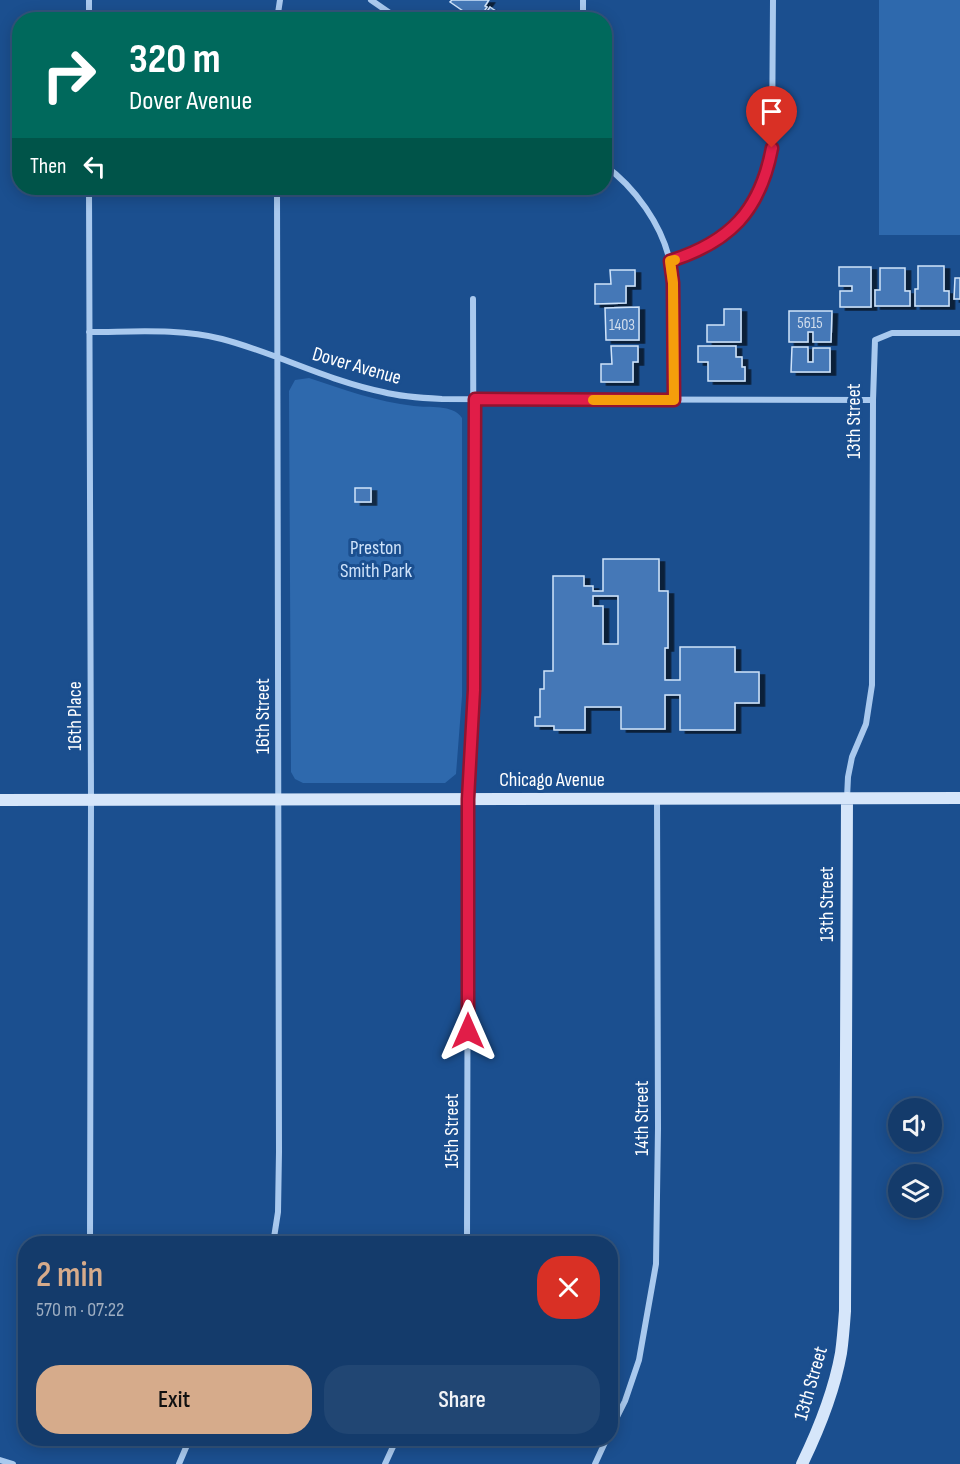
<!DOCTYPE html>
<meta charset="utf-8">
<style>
body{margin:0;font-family:"Sofia Sans Condensed",sans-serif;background:#214673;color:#f1f3f6;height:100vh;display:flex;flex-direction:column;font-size:22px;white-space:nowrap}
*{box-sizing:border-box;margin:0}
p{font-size:20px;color:#9dadc1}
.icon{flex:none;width:33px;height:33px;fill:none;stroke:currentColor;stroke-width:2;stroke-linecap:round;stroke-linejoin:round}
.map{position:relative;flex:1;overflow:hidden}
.details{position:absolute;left:18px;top:1236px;width:600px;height:210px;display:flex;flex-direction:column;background:#143b6b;border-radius:24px;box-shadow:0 3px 15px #0003,0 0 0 2px #33557e}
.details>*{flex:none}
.guide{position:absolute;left:12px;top:12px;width:600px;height:183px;border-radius:24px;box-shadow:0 3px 15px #0003,0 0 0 2px #33557e;background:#00695c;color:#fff;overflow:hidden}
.buttons{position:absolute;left:888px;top:1098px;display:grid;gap:12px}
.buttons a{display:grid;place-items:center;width:54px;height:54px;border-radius:50%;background:#143b6b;box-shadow:0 3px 15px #0003,0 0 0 2px #33557e;font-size:30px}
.pin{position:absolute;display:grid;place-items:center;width:51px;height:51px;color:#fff;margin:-62px -26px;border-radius:50% 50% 50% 0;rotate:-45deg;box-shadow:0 0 6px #0007}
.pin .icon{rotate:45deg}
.me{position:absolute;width:66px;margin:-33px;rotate:0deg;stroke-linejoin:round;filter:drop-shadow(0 0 4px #0008)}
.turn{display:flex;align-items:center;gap:21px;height:126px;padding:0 18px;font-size:27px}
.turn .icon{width:78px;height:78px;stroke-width:2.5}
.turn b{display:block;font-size:42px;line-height:51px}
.then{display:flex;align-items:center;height:57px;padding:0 18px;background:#0003;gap:12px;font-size:22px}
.round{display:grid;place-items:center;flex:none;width:63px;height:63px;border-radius:24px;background:#214673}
.summary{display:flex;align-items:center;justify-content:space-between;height:102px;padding:0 18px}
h1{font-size:36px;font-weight:600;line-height:45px;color:#d6ab8b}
.cta{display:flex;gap:12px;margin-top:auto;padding:12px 18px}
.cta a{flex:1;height:69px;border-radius:24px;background:#d6ab8b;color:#111;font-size:24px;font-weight:600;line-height:69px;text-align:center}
.cta a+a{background:#214673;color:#f1f3f6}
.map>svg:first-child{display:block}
.green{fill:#2e69ad}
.building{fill:#4478b7;stroke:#cfe3fa;stroke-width:1.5;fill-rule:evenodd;filter:url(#shadow)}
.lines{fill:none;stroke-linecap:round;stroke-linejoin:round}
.street{stroke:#a9c9ee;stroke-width:6}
.secondary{stroke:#d6e6fa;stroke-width:12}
.route-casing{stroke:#92132f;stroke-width:15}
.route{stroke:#e11d48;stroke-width:10}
.slow{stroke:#f59e0b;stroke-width:10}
.labels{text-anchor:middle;stroke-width:6;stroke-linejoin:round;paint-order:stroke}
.number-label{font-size:16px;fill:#d0dded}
.street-label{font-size:20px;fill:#fff;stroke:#1b4f8f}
.park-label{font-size:20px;fill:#cfe3fa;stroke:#1b4f8f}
</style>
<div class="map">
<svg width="960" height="1464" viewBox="0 0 960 1464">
<defs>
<filter id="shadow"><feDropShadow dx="5.5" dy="3" stdDeviation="0" flood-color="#0009"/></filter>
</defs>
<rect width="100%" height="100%" fill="#1b4f8f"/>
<path class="green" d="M879,0H960V235H879Z
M309,378C343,389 377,402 414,406C429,408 453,404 462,418V696L456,774L445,783H303L295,779L291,772L289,391L295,380Z"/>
<path class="building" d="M452,0H489L485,6L487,7L479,19L477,17L475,20H463L459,17L463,11L450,2Z
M490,7L509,20H481Z
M918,266H944V291H949V306H915V289H918Z
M839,267H871V307H840V291H852V286H839Z
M880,268H905V291H910V306H875V290H880Z
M610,270H635V286H626V303L595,304V284H611Z
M955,278H960V299H954Z
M639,307V340H606L605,308Z
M724,309H741V342H707V325H724Z
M789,311H832L831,342H813V332H808V342H789Z
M611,346H638V362H633V382H601V364H612Z
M698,346H736V357H742V367H745V381H708V362H698Z
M792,347H808V362H813V348H830V372H791Z
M355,488H371V502H355Z
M603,559H659V591H668V648H665V680H680V647H735V672H759V703H735V730H680V695H665V729H621V707H585V730H554V726H535V717H540V689H544V671H553V576H584V586H593V591H603ZM593,596H618V644H603V606H593Z"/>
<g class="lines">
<path class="street" d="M89,0V20
M371,0L400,20
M583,0V20
M277,20L280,0
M604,165C635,187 662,225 670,262C674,280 673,299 673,318C673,345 674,373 674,400
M89,188L91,800L90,1244
M670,262C729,242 760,210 772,148L773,0
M89,332C133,332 179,328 222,339C276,353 328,381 383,392C402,397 422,398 442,399L873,400
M847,798L848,777L852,757L866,724L872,685L873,400L875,340L892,333H960
M273,1244L278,1212L279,1152L277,188
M467,1244L468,799L474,690L473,299
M610,1431L625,1401L639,1360L656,1264L658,1128L657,799
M0,1460L13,1464
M179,1464L190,1438
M385,1464L397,1438
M595,1464L607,1438"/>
<path class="secondary" d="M0,800L960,798
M802,1464C819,1429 834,1392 841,1353C843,1339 844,1325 845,1311L847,798"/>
</g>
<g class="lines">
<defs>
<path id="route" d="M468,1031V799L474,690L475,399L674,400L673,283L670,261C730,242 760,211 772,148"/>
</defs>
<use href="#route" class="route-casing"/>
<use href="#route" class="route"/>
<path class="slow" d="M593,400H674L673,283L670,261L675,260"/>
</g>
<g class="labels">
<g class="number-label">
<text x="810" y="328">5615</text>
<text x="622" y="330">1403</text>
</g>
<g class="street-label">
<text transform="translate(357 365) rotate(16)" y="7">Dover Avenue</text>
<text transform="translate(853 421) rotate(-90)" y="7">13th Street</text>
<text transform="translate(74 716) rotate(-90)" y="7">16th Place</text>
<text transform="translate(262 716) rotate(-90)" y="7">16th Street</text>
<text x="552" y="786">Chicago Avenue</text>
<text transform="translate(826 904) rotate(-90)" y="7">13th Street</text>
<text transform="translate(641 1118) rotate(-90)" y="7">14th Street</text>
<text transform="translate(451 1131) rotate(-90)" y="7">15th Street</text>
<text transform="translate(810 1383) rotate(-74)" y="7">13th Street</text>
</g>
<g class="park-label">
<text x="376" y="554">Preston<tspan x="376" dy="23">Smith Park</tspan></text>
</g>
</g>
</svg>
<div class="buttons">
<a><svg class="icon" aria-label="sound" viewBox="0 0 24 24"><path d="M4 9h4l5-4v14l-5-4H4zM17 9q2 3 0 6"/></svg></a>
<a><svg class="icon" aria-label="layers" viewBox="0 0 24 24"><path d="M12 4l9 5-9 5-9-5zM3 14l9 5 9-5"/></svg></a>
</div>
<div class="pin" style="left:772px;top:148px;background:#d93025"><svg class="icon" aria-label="arrive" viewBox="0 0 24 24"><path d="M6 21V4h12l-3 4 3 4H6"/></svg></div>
<svg class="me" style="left:468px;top:1031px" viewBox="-20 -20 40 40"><path d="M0-17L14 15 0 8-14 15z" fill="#e11d48" stroke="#fff" stroke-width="4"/></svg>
<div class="guide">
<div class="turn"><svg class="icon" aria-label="right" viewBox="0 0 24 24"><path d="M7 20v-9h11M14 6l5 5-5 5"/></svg><div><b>320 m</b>Dover Avenue</div></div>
<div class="then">Then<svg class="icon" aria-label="left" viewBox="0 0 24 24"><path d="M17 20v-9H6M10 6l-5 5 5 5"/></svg></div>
</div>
<section class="details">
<div class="summary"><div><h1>2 min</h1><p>570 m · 07:22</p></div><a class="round" style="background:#d93025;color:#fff"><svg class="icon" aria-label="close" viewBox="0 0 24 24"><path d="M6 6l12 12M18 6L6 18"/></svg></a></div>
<div class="cta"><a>Exit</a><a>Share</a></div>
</section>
</div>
